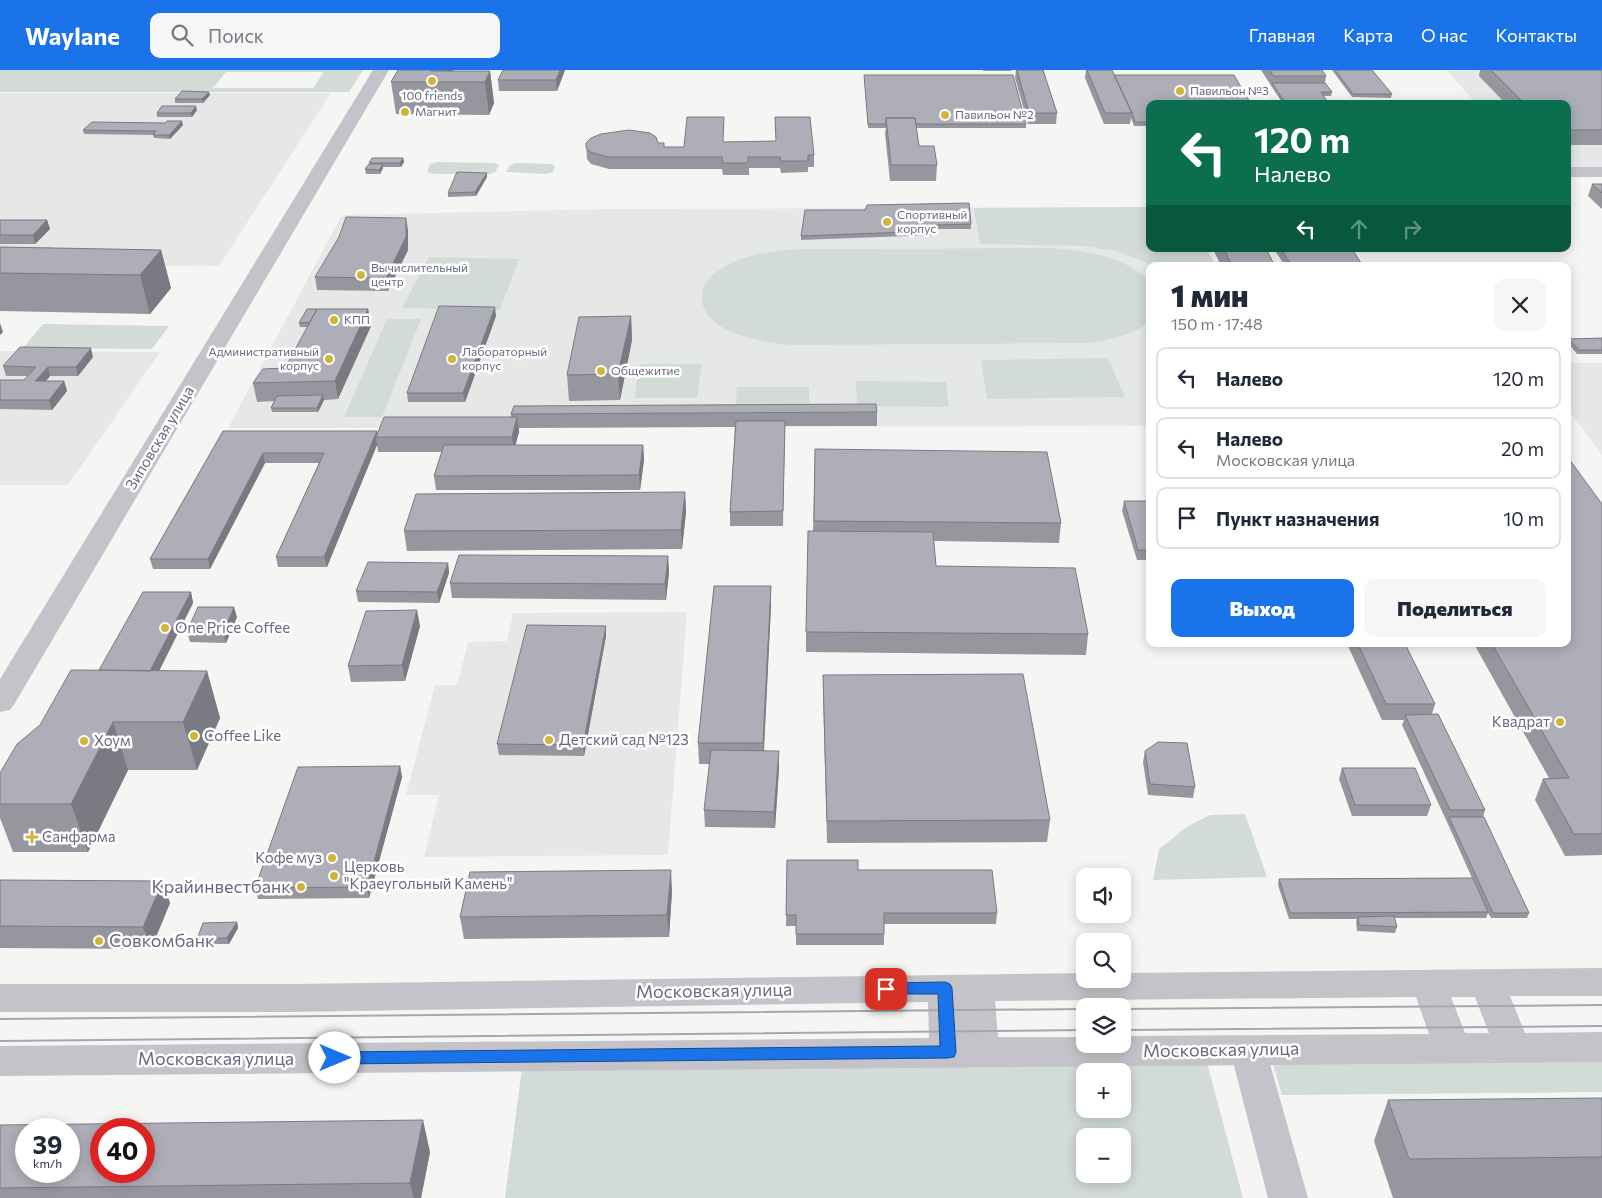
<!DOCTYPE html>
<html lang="ru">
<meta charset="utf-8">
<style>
body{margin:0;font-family:Commissioner,sans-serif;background:#f6f6f7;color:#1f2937;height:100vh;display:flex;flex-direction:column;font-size:19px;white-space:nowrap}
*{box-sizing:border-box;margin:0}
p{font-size:16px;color:#747a83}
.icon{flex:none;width:28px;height:28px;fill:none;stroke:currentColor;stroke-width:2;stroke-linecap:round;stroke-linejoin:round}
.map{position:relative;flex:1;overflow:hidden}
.sheet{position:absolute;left:1146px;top:192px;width:425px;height:385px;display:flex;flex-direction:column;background:#fff;border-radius:10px;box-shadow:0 2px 12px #0003}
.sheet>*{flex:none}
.hud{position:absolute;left:1146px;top:30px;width:425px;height:152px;border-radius:10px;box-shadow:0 2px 12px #0003;background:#0b6e4f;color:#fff;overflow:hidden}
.tools{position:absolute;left:1076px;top:798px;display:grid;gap:10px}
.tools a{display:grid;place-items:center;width:55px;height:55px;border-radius:10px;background:#fff;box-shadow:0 2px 12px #0003;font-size:25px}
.speed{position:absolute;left:15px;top:1048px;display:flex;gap:10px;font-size:25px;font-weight:700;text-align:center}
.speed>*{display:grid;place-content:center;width:65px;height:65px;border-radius:50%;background:#fff;box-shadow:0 2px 12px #0003;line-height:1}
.speed small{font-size:12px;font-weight:400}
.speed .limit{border:8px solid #d22;background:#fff;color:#111}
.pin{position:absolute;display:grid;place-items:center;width:42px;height:42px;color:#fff;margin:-21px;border-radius:10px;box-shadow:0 2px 8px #0006}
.me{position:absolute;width:55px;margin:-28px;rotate:90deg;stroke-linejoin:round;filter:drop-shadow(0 0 4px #0008)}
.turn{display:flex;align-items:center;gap:18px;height:105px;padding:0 25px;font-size:22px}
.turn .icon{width:65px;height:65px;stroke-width:2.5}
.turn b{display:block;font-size:35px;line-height:42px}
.lanes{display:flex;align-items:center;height:48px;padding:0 25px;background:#0003;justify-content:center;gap:25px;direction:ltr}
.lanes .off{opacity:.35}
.round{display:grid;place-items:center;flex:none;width:52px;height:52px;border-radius:10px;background:#f6f6f7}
.overview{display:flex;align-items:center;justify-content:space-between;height:85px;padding:0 25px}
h1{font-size:30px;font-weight:800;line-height:38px}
.action{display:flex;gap:10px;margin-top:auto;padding:10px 25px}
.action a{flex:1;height:58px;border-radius:10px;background:#1a73e8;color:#fff;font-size:20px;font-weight:800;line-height:58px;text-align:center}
.action a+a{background:#f6f6f7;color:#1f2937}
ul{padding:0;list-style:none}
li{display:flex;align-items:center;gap:15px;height:62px;margin:0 10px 8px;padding:0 15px;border:2px solid #e0e1e3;border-radius:10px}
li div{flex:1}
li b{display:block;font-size:19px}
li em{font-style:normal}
header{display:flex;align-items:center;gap:30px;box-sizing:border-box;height:70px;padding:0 25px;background:#1a73e8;color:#fff}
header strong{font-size:24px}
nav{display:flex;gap:28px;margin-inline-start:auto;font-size:18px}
.search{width:350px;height:45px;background:#f6f6f7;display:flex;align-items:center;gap:12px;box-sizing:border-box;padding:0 18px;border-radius:10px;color:#747a83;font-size:19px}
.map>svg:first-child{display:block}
.built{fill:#e6e7e7}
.green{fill:#d3dbd6;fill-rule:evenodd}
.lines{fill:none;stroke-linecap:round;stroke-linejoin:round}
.minor{fill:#c3c3c9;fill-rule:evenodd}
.tertiary{fill:#c3c3c9;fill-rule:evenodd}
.tram{stroke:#a6a6af;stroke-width:2}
.wall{fill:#96969f}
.shaded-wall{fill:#7a7a82}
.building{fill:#aeaeb9;stroke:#7a7a82;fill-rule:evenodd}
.route{fill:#1a73e8;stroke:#114b97}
.poi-dot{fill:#d0b53a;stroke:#fff;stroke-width:2}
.labels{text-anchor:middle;stroke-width:5;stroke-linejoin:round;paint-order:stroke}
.far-poi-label{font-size:12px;fill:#6a6982;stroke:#fff;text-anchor:start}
.street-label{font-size:15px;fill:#6a6982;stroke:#fff}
.poi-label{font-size:15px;fill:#6a6982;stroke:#fff;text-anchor:start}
.near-poi-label{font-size:18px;fill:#6a6982;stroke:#fff;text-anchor:end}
.near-street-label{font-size:18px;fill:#6a6982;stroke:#fff}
</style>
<header>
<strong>Waylane</strong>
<div class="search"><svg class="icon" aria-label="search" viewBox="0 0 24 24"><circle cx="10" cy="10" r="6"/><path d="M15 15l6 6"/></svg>Поиск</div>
<nav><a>Главная</a><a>Карта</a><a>О нас</a><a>Контакты</a></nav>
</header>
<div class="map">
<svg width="1602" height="1128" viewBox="0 0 1602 1128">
<rect width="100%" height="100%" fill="#f5f6f4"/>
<path class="built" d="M1446,0H1602V98H1568V34H1477Z
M0,23H331L219,196L0,197Z
M1150,137V179L1216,196H1150V356L228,358L342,145L606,139Z
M0,281L160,282L68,415H0Z
M1568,293H1602V385L1568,339Z
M687,542L668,785L424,787L439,725H406L435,615H457L468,572L507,571L513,543Z"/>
<path class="green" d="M0,0H363L349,22H0ZM226,2H323V3L313,18H213Z
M437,92L494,93L499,95L495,102L489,104H433L427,102L430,94Z
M516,93L552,94L555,96L553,102L547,104L506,102L510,95Z
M1150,137V179H1207L1216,196H1155L1116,181L1083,176L980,174L974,138Z
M1055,178C1089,181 1124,187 1150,211V251C1133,266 1109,270 1087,273L791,275C764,272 704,264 702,229C701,217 708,208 718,201C743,183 776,180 806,179Z
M429,187L519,189L500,240L402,238Z
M387,249H421L382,347H344Z
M43,254L169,256L152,279L23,278Z
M1108,288L1125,327L987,329L981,290Z
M640,294H702L697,328H634Z
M856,311L946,312L949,337L857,336Z
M737,317H809V334H736Z
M1245,744L1267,807L1153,810L1159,779L1188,756L1210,745Z
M1602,985V1022L1282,1025L1271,988Z
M1206,989L1243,1128H505L522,998ZM1085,1001H1122V1039H1085ZM1085,1066H1122V1104H1085Z"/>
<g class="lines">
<path class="minor" d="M1568,97H1602V107H1568Z
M1248,965L1261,970L1266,980L1308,1128H1268L1230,980L1235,970Z"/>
<path class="tertiary" d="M373,0H389L15,633L10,640L0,642V609Z
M1602,898V926H1510L1525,963L1602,962V992L0,1006V976L929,968L928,932L293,942H0V914H293L1085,903V909H1122V903ZM1416,927L1429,964L1122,966V974H1085V967H998L995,931ZM1451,927H1475L1489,963H1465Z"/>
<path class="tram" d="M1122,939L1602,935
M0,949L1085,939
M1122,960L1602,956
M0,971L1085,960"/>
</g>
<path class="wall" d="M398,0H454L453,1H490L494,33L489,45L396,44L391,12Z
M503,0H565L557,21H499L498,10Z
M983,0H1011V1H983Z
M1016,0H1043L1057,43L1056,54H1028L1015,8Z
M1086,0H1112L1114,5L1150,34V56H1134L1131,48L1130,54H1104L1085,8Z
M1261,0H1322L1326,6L1325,13L1332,22L1331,26H1323L1329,34H1283Z
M1332,0H1372L1392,24L1391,28L1352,27Z
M1480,0H1602V75H1568V34H1506L1479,6Z
M864,5L1026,54V58H916L919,76L937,95L936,111H890L885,63L886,58H868Z
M210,25L203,33H175V29Z
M197,40L192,47H157V43Z
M775,47L814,85V97H808V102L781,103L780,98H749V105H723L722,99H609L591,94L587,89L586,73H658L665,77H684L724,72L776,71Z
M183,55L170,69L154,68L153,65L84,64L83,60Z
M403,88L404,92L401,97H383V98L380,104H366L365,99L369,94V93Z
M487,103V107L476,126L448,127V123Z
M1592,114H1602V139L1588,126Z
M865,140L971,154V159H936L935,165L801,170V166Z
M0,150H47L50,159L35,174H0Z
M408,160V180L388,221L317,220L315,207Z
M0,177L161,180L171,218L150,244L0,241Z
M1213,179H1266L1275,196H1221Z
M1274,179H1352L1363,196H1285Z
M368,239L371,256L338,329L324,330L318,342H272L271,338L274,331L257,332L253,313L285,298L308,257H300L299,253Z
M496,246L465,332H408L407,323Z
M631,246L632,270L620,330L569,331L567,305Z
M1602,268V284H1577L1568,273L1569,269Z
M93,287L78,306H50L46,311H64L67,321L52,340L0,339V310H24L28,306H6L3,296Z
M877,342V356H785L783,456H730V442L735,357L519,358V362L515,375H643L644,390L640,420H436L434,406L442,382H378L377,375L327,497H278L276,487L319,393H265L210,499H153L150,489L223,361L378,363L511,347V344Z
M815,379L1061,453L1059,473L934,471L936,496L1088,564L1086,585L806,582V562L813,461Z
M685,422L686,442L682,479L407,481L404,461Z
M1124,431H1150V490H1137L1122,441Z
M1602,434V785L1565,786L1535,730L1543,709L1549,708L1474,574H1568Z
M668,486L669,502L666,530L452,528L450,513Z
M448,493L449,503L439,533L358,532L356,521Z
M771,516V536L764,681L779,698L775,758L705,757L704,740L710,694H699L698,673Z
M191,522L193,533L159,601H207L220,648L197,700H128L88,782H13L0,748V703L40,655L99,600Z
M237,547L226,573L190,572L187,561Z
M420,556L405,611L351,612L348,596Z
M606,556V566L584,686L499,685L497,674Z
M1347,574H1405L1435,634L1432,644L1485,740L1483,747L1529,843L1527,848H1491L1488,843L1486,848H1394L1397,857L1395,863L1357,861L1356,852L1357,849H1289L1278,815L1279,809L1472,808L1447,752H1448H1447L1402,655L1404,650H1382Z
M823,605L1050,750L1047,772L827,773L823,625Z
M1145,681L1195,717L1193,728L1148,725L1143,692Z
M400,696L402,707L369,828L258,829L255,818Z
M1342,698L1431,735L1427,746H1352L1339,709Z
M787,790L858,800L997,843L996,854H884V875H796V856H786Z
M0,810L170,833L151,879L0,878Z
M672,821L669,867L464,869L460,847Z
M237,852L238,858L229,874H199L197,869Z
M1602,1028V1128H1393L1374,1071L1388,1030Z
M0,1055L430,1082L421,1128H0Z"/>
<path class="shaded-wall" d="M432,0H454L447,12L431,1Z
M560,0H565L557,21L556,10Z
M490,1L494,33L489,45L485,12Z
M209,22L210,25L203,33L202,29Z
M196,36L197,40L192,47L191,43Z
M182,51L183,55L170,69L169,65Z
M403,88L404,92L401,97L400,93Z
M383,94V98L380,104L379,100Z
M487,103V107L476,126L475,122Z
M406,148L408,160V180L388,221L386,208Z
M47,150L50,159L35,174L33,165Z
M161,180L171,218L150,244L140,205Z
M495,237L496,246L465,332L463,323Z
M368,239L371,256L338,329L335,311Z
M631,246L632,270L620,330L618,304Z
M0,253L3,262L0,265Z
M91,278L93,287L78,306L76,297Z
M48,297L50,306L38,321L35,311Z
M64,311L67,321L52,340L49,330Z
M323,325L324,330L318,342L317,338Z
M517,347L519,362L514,381L512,367Z
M377,361L378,367H376L377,375L327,497L324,487Z
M643,375L644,390L640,420L639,405Z
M263,383L265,393L210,499L208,489Z
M685,422L686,442L682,479L681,460Z
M668,486L669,502L666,530L665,514Z
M448,493L449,503L439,533L437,522Z
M771,516V536L763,694V673Z
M191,522L193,533L149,621L145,610Z
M234,537L237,547L226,573L223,563Z
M417,540L420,556L405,611L402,595Z
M606,556V566L584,686L583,675Z
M207,601L220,648L197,700L183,652Z
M113,652L128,700L88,782L71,734Z
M779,681V698L775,758L774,742Z
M400,696L402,707L369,828L367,817Z
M671,800L672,821L669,867L667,845Z
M163,811L170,833L151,879L143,857Z
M237,852L238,858L229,874L227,868Z
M423,1050L430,1082L421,1128H414L410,1113Z"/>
<path class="building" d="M398,0H432L431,1H490L485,12H391Z
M503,0H560L556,10H498Z
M1017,0H1043L1057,43H1029Z
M1087,0H1112L1132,43H1105Z
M1270,0H1322L1326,6H1273Z
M1335,0H1372L1392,24H1353Z
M1491,0H1602V60H1568V34H1525Z
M864,5H1013L1026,54H916L915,48H886V54H868Z
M1114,5H1234L1251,34H1150V52H1135L1132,43Z
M1272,13H1325L1332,22H1321L1329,34H1286Z
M182,21L209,22L202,29H175Z
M162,36H196L191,43H157Z
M687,47H724L723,72L776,71L775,47H810L814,85H808V91H781L780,87H748V93H723L722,87H608L590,82L586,77V73L591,68L601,64L629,60L650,63L656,67L658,73H664V77H684Z
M886,48H915L919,76H934L937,95H891Z
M167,51H182L169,65H153L156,61L83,60L92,52L165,53Z
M372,88H403L400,93H369Z
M369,94H383L379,100L365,99Z
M457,102L487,103L475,122L448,123Z
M1592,114H1602V123Z
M969,133L971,154L936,155L935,161L801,166L805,140H865L867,135Z
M346,147L406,148V167L386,208L315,207L339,167Z
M0,150H47L33,165H0Z
M0,177L161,180L140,205L0,203Z
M1224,179H1266L1275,196H1232Z
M1281,179H1352L1363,196H1292Z
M439,236L495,237L463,323H407Z
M307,239H317L310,252L299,253Z
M317,239H368L335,311L253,313L263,299L285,298Z
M631,246L618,304L567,305L579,247Z
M1602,268V280H1579L1569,269Z
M20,277L91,278L76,297H48L35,311H64L49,330H0V310H24L36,297L3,296Z
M323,325L317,338H271L277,326Z
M876,334L877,342L511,344L514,336Z
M384,347H517L512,367H376Z
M736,351H785L783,441L730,442Z
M223,361H377L324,487H276L324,383H263L208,489H150Z
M444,375H643L639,405L434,406Z
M815,379L1047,382L1061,453L814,451Z
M1568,389H1569L1602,434V764H1574L1543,709L1569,708L1492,574H1568Z
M685,422L681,460L404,461L416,424Z
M1124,431H1150V480H1138Z
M808,461L933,462L936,496L1075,498L1088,564L806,562Z
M459,485L668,486L665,514L450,513Z
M368,492L448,493L437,522L356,521Z
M714,516H771L763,673H698Z
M143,522H191L150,601L99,600Z
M198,537H234L223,563L187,561Z
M417,540L402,595L348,596L366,541Z
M527,555L606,556L583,675L497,674Z
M1358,574H1405L1435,634H1386Z
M71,600L207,601L183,652H113L71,734H0V703L17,674L40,655Z
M1023,604L1050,750L827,751L823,605Z
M1438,644L1485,740H1450L1405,645Z
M1158,672L1187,673L1195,717L1150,714L1145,681Z
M711,680L779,681L774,742L704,740Z
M400,696L367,817L255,818L298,697Z
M1342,698H1415L1431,735H1355Z
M1449,747H1484L1529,843H1493Z
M787,790H858V800H992L997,843H884V864H796V845H786Z
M671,800L667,845L460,847L470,802Z
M1473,808L1488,842L1290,843L1279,809Z
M0,810L163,811L143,857L0,856Z
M1394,846L1397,857L1359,855L1358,847Z
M237,852L227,868L197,869L203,853Z
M1602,1028V1087L1409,1089L1388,1030Z
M423,1050L410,1113L0,1118V1055ZM26,1059H69V1101H26ZM101,1059H144V1101H101Z"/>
<path class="route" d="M945,912L950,914L952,918L956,982L954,987L948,988L335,994L330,993L328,988L330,984L335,982L940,976L938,924H886L881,923L878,919L881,915L886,913Z"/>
<g class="poi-dot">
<circle cx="432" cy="11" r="5"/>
<circle cx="1180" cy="21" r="5"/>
<circle cx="405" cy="42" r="5"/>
<circle cx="945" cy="45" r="5"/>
<circle cx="887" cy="152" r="5"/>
<circle cx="361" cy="205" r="5"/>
<circle cx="334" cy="250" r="5"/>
<circle cx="329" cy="289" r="5"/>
<circle cx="452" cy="289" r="5"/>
<circle cx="601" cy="301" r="5"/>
<circle cx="165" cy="558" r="5"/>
<circle cx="1560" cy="652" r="5"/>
<circle cx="194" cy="666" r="5"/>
<circle cx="549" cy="670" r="5"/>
<circle cx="84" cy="671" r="5"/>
<path d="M29.5 759.5h5v5h5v5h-5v5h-5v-5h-5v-5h5z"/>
<circle cx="332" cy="788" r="5"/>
<circle cx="334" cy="806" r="5"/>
<circle cx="301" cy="817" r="5"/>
<circle cx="99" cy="871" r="5"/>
</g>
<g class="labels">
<g class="far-poi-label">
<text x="1190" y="25">Павильон №3</text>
<text x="432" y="30" text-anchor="middle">100 friends</text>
<text x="415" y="46">Магнит</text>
<text x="955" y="49">Павильон №2</text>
<text x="897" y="149">Спортивный<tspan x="897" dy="14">корпус</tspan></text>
<text x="371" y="202">Вычислительный<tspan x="371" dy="14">центр</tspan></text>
<text x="344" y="254">КПП</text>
<text x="319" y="286" text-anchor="end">Административный<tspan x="319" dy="14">корпус</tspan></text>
<text x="462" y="286">Лабораторный<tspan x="462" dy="14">корпус</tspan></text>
<text x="611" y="305">Общежитие</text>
</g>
<g class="street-label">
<text transform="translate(160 368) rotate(-59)" y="5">Зиповская улица</text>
</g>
<g class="poi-label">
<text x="175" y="563">One Price Coffee</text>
<text x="1550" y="657" text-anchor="end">Квадрат</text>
<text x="204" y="671">Coffee Like</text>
<text x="559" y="675">Детский сад №123</text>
<text x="94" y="676">Хоум</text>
<text x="42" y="772">Санфарма</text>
<text x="322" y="793" text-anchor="end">Кофе муз</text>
<text x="344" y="802">Церковь<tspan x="344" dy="17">"Краеугольный Камень"</tspan></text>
</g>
<g class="near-poi-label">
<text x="291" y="823">Крайинвестбанк</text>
<text x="109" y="877" text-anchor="start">Совкомбанк</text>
</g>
<g class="near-street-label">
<text transform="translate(714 921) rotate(-1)" y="6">Московская улица</text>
<text transform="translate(1221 980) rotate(-1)" y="6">Московская улица</text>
<text x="216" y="995">Московская улица</text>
</g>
</g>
</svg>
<div class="tools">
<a><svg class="icon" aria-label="sound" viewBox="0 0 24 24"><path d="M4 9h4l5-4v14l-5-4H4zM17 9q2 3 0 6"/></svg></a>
<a><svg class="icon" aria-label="search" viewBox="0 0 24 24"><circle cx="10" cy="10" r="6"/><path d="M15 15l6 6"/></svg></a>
<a><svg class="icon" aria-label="layers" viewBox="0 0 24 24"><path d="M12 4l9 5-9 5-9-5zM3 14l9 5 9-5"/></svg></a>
<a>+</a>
<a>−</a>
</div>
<div class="speed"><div>39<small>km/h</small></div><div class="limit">40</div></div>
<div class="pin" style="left:886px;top:919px;background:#d93025"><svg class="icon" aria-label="arrive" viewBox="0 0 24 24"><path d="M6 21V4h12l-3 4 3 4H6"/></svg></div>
<svg class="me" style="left:335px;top:988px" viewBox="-20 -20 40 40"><circle r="19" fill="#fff"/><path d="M0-13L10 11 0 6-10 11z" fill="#1a73e8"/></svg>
<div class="hud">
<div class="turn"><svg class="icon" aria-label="left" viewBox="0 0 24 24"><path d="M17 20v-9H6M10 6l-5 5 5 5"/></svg><div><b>120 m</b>Налево</div></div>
<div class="lanes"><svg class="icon" aria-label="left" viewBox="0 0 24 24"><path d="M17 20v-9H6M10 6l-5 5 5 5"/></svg><svg class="icon off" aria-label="ahead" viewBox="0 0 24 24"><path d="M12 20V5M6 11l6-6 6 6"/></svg><svg class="icon off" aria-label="right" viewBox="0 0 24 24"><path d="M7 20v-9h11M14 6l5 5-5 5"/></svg></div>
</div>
<section class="sheet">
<div class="overview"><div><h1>1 мин</h1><p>150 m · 17:48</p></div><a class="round"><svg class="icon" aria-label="close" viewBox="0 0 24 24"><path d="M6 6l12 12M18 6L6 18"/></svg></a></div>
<ul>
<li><svg class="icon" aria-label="left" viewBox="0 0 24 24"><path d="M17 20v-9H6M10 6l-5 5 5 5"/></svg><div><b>Налево</b></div><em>120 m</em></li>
<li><svg class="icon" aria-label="left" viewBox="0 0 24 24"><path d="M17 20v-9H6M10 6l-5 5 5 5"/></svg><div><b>Налево</b><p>Московская улица</p></div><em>20 m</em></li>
<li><svg class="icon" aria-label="arrive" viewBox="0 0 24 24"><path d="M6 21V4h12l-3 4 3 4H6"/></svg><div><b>Пункт назначения</b></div><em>10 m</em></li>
</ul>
<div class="action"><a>Выход</a><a>Поделиться</a></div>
</section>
</div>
